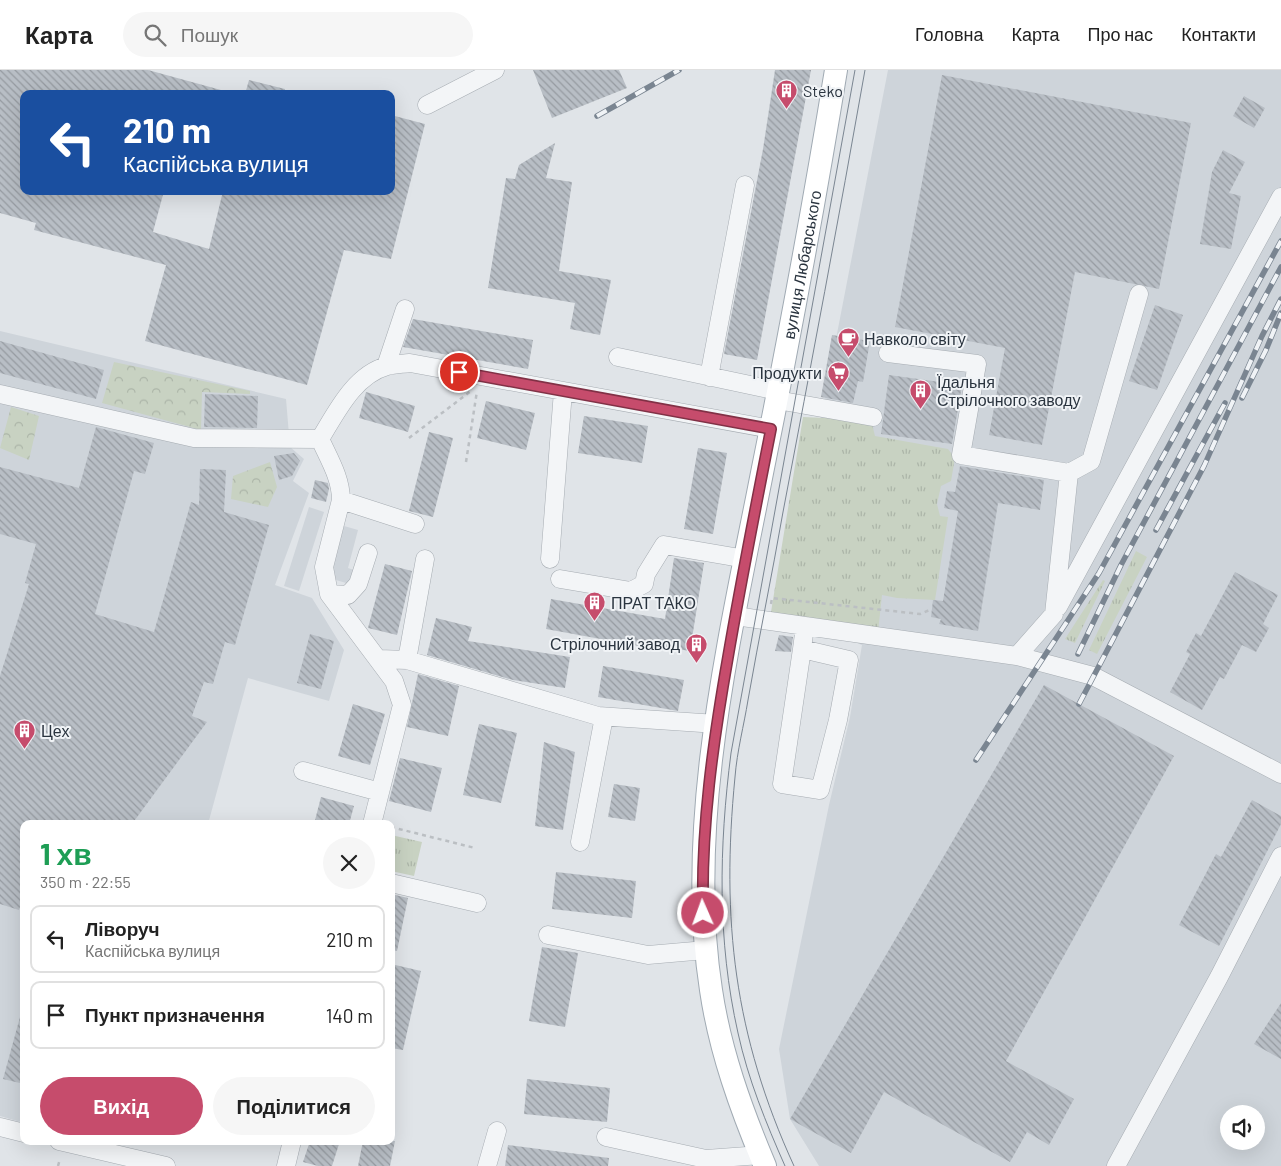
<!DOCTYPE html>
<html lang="uk">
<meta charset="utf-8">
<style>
body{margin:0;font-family:Barlow,sans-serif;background:#f6f6f6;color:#222;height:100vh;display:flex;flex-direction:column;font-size:19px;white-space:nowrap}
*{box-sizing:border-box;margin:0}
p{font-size:16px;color:#767676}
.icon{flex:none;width:28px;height:28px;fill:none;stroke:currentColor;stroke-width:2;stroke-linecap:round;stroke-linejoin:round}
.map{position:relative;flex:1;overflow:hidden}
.drawer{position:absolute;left:20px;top:750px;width:375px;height:325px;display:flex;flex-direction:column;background:#fff;border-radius:10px;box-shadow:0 5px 20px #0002}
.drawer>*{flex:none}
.guide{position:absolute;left:20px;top:20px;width:375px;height:105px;border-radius:10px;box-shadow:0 5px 20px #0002;background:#1a4fa0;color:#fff;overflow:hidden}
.buttons{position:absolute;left:1220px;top:1035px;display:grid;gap:10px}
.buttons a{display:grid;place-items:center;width:45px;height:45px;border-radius:50%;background:#fff;box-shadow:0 5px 20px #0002;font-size:25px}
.pin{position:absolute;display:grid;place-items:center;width:42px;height:42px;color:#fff;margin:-21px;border:2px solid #fff;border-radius:50%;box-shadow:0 1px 5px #0007}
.me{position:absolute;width:55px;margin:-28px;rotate:358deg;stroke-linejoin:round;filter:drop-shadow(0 0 4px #0008)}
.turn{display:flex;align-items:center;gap:18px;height:105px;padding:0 20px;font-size:22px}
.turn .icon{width:65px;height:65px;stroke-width:2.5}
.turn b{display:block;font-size:35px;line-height:42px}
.round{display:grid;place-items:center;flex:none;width:52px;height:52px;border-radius:26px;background:#f6f6f6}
.overview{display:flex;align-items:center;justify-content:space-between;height:85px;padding:0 20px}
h1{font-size:30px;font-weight:700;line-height:38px;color:#1e9e55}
.action{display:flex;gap:10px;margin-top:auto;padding:10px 20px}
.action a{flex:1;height:58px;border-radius:30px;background:#c64c6c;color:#fff;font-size:20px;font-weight:700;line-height:58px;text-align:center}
.action a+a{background:#f6f6f6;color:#222}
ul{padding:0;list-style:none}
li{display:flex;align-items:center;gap:15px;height:68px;margin:0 10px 8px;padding:0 10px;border:2px solid #e0e0e0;border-radius:10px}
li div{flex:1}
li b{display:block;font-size:19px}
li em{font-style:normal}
header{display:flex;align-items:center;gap:30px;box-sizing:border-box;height:70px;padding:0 25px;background:#fff;border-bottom:1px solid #e0e0e0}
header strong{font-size:24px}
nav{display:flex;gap:28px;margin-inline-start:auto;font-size:18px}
.search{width:350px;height:45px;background:#f6f6f6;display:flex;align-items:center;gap:12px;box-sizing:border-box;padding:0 18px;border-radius:28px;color:#767676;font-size:19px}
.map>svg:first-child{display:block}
.built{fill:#ced4da;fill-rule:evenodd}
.grass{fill:url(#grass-tufts)}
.forest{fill:url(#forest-crowns)}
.building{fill:url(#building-back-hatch)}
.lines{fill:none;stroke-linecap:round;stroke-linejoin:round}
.minor-casing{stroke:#a6acb2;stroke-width:19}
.major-casing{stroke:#a0aab3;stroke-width:24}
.path{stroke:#bbbfc3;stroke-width:2.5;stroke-dasharray:4 4;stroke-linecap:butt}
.minor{stroke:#f3f5f7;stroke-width:18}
.major{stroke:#fff;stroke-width:22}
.tram{stroke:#7a8591;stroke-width:1}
.rail-casing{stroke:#7a8591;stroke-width:5.5}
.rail{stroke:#f0f3f6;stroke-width:4;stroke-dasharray:11;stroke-linecap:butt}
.route-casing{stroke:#813146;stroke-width:12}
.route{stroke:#c64c6c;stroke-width:9}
.labels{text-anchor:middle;stroke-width:4;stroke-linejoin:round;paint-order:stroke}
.poi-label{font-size:16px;fill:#2a343f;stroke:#f0f3f6;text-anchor:start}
.street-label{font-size:16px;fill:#2a343f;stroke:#f0f3f6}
</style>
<header>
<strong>Карта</strong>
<div class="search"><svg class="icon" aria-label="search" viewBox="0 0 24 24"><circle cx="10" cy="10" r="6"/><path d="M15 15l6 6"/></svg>Пошук</div>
<nav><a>Головна</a><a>Карта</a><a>Про нас</a><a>Контакти</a></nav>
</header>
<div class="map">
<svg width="1281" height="1096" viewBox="0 0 1281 1096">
<defs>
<pattern id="grass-tufts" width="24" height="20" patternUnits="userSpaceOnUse" patternTransform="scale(1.25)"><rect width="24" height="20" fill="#c8d2c2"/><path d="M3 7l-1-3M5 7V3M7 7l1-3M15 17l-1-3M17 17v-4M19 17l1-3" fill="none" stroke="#acb5a8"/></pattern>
<pattern id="forest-crowns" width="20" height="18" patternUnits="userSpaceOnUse" patternTransform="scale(1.25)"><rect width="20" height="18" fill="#c8d2c2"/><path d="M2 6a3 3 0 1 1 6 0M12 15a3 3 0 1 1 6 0" fill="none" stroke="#acb5a8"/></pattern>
<pattern id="building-back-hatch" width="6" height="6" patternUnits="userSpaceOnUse" patternTransform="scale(1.25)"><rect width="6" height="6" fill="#b8bec5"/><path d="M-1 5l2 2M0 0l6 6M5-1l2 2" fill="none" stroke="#969ba1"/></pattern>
</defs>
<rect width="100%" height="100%" fill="#e0e4e8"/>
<path class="built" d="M888,0H1281V1096H819L790,1049L779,979L829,735L850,647L862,575L783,543ZM1229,1044H1256V1071H1229Z
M0,261L286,329L290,377L304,389L293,411L309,423L275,515L312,528L344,580L329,631L248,608L208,754H24V1053L0,1046Z
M309,437L324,442L299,521L284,516Z
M344,456L358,460L348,498L357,501L353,515L329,508Z"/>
<path class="grass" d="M803,347L871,350L875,366L948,379L955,388L951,411L941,416L937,434L940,446L948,447L935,530L897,528L882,525L878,562L771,542Z
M1136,481L1147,487L1097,584L1089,580Z
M1103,510L1105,511L1075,573L1065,569Z
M391,765L422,772L414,806L391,801Z"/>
<path class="forest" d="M114,292L250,321V324L202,322L201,360L102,333Z
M11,337L39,346L29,390L0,378Z
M270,392L277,417L268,437L231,429L233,406Z"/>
<path class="building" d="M0,0H148L221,20L220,24H24V121H164L153,162L209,179L223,121H391V45L425,54L391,189L344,180L307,315L145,271L166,195L34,160L36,153L0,143Z
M533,0H619L627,18L552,48Z
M775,0H811L757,290L724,284L763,79Z
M942,5L1191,53L1159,219L1075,202L1042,375L989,365L1005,278L895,257Z
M249,10L285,19V24H245Z
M1244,26L1265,38L1254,58L1233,46Z
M555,73L546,108L572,112L559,201L611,210L600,265L570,259L575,233L488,218L506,108L515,109L519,95Z
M1223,80L1245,92L1229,123L1241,126L1231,179L1200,174L1212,102Z
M1155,235L1183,245L1157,320L1129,311Z
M413,249L533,270L528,299L403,277Z
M832,265L870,271L863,312L858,311L853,333L821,327Z
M0,271L104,300L96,329L0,303Z
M889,305L962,315L952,374L881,364Z
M366,322L415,336L408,362L359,348Z
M205,324L258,326L257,358L204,357Z
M486,331L535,343L526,380L477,368Z
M584,346L648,356L642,393L578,383Z
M96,357L154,373L145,404L134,401L95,544L154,562L191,432L199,435L200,399L226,400L224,442L269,455L235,575L225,572L213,614L204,612L192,646L207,652L132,754H24V825L19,840L0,834V606L29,514L25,513L36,474L0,464V397L79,418Z
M429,362L453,368L433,447L409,441Z
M698,378L727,383L713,464L684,459Z
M294,383L300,391L292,406L279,410L274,386Z
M960,396L1044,410L1040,440L998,433L978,561L939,554L941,549L931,547L933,530L943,531L958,441L944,438L947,421L955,422Z
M315,410L328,413L329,419L326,432L311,428Z
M674,488L704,493L690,581L640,573L639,576L546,559L551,529L665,549Z
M385,494L412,501L397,565L368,558Z
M1235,502L1278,525L1263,554L1269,558L1256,582L1242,575L1224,609L1220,607L1202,640L1170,622L1190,584L1186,582L1196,563L1201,566Z
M436,548L472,557L468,571L570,587L565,618L513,610L427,585Z
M310,564L334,571L321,619L297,613Z
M779,565L793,567L791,582L775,581Z
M603,596L684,610L678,641L598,627Z
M418,604L459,616L448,666L407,657Z
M1044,615L1174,686L1006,991L1074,1029L1049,1075L1027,1062L1010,1092L884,1022L851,1083L790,1049Z
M353,634L385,644L370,695L338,686Z
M479,654L517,663L501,733L463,725Z
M544,672L575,682L563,760L535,756Z
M400,688L442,698L431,742L389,731Z
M614,714L640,718L635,751L608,747Z
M321,727L354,736L349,754H314Z
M1252,730L1281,746V754L1219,876L1179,855L1216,784L1221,787Z
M556,802L636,811L632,848L552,839Z
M391,824L408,828L397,881L391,880Z
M542,877L578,883L565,957L529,951Z
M391,894L421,901L403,980L391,978Z
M1281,933V989L1254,974Z
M20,947H24V1014L3,1009Z
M527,1009L610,1018L607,1052L524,1044Z
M310,1071H340L332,1096H318L303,1092Z
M363,1071H395L390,1096H358Z
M508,1075L609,1088L608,1096H505Z"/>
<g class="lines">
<defs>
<path id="minor" d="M427,35L495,0
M888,283L977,294L961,385L1069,403L1054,544L1017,586
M618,287L778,321
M386,296L405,239
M709,307L745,115
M0,324L194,368L320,369
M777,330L873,347
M1069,403L1091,391L1139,224
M341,430L415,454
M550,489L563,321
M560,509L631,521L644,514L646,504L664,475L746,489
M329,524L348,525L358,514L368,483
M1058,537L1281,127
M735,546L1017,586L1093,606L1281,704
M802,579L849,590L838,650L820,720L782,714L802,579L805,556
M379,589L407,590L598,646L717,654
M407,590L425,489
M303,701L380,722
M372,754L402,635L394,611L329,524L324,497L341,430C341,408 329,389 320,369C336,343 354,305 387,296C394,294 403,294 410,293L771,359
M580,772L604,647
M391,813L477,833
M548,865L648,885L706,880
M0,1057L24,1063
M606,1067L706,1089L761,1085
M59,1071L166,1096
M286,1096L292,1071
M487,1096L497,1061
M1116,1096L1219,907L1281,786"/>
<g id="major">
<path id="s1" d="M765,1096C741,1039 720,981 711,920C685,753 730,567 762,403C789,269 814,135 836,0"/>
</g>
</defs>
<use href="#minor" class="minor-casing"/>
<use href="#major" class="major-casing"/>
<path class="path" d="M409,368L471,321
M466,392L477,321
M771,534L772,528L920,544L932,539
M391,757L475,778
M58,1096L60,1089"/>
<use href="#minor" class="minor"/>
<use href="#major" class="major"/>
<path class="tram" d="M785,1096C766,1053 748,1009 738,963C717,870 719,777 731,683L855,0
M794,1096C734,965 721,850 735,707C737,681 744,655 748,630C759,567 772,505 783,442C811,295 839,148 865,0"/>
<defs>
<path id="rail" d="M597,46L679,0
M1242,328L1266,280L1281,243
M1156,460L1225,333
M1078,584L1121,495L1281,197
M1079,634L1204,396L1262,266L1281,229
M976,690L1099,503L1281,171"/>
</defs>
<use href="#rail" class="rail-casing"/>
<use href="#rail" class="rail"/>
</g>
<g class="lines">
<defs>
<path id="route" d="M459,302L771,359C756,435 741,511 728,587C713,672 701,757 703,843"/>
</defs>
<use href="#route" class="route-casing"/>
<use href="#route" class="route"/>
</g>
<defs>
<symbol id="building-pin" viewBox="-11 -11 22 30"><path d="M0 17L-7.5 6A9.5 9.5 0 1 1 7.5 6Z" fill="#c64c6c" stroke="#f0f3f6"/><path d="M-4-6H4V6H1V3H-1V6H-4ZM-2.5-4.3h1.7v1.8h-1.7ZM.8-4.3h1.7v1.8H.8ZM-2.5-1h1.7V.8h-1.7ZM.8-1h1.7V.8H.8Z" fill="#fff"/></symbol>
<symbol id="cafe-pin" viewBox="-11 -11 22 30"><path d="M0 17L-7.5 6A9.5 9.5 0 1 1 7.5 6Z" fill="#c64c6c" stroke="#f0f3f6"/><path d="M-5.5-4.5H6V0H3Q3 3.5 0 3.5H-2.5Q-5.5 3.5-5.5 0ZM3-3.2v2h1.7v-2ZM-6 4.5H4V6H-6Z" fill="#fff"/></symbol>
<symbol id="supermarket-pin" viewBox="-11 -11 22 30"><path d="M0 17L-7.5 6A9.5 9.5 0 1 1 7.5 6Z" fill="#c64c6c" stroke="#f0f3f6"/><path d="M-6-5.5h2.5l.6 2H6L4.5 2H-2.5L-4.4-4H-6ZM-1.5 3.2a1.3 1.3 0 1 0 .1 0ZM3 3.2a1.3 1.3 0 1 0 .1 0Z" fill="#fff"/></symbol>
</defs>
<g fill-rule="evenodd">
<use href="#building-pin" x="774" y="8" width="25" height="34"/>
<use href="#cafe-pin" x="836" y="256" width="25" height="34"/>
<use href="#supermarket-pin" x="826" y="290" width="25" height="34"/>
<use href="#building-pin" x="908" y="308" width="25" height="34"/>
<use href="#building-pin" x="582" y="520" width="25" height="34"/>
<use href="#building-pin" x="684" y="562" width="25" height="34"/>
<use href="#building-pin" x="12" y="648" width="25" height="34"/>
</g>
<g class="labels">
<g class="poi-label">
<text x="803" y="27">Steko</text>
<text x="864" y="275">Навколо світу</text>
<text x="822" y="309" text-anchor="end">Продукти</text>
<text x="937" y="318">Їдальня<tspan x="937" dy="18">Стрілочного заводу</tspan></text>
<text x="611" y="539">ПРАТ ТАКО</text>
<text x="680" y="580" text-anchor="end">Стрілочний завод</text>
<text x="41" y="667">Цех</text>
</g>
<g class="street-label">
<text dy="6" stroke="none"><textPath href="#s1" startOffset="919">вулиця Любарського</textPath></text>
</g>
</g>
</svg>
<div class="buttons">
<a><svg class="icon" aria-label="sound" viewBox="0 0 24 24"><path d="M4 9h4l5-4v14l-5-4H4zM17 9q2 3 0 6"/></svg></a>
</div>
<div class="pin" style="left:459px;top:302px;background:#d93025"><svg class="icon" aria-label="arrive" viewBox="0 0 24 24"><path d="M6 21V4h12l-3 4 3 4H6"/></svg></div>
<svg class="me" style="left:703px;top:843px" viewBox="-20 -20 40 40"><circle r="17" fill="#c64c6c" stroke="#fff" stroke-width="3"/><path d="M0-11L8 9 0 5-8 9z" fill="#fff"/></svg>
<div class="guide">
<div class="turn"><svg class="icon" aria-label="left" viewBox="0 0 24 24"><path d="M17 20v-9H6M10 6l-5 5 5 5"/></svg><div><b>210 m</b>Каспійська вулиця</div></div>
</div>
<section class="drawer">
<div class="overview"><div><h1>1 хв</h1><p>350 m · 22:55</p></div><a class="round"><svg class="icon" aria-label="close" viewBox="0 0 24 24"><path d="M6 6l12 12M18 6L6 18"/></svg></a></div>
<ul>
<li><svg class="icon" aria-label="left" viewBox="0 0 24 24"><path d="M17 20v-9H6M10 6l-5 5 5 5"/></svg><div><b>Ліворуч</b><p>Каспійська вулиця</p></div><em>210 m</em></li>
<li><svg class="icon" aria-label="arrive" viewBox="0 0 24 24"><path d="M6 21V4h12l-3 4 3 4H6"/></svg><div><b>Пункт призначення</b></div><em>140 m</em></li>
</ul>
<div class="action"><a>Вихід</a><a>Поділитися</a></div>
</section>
</div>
